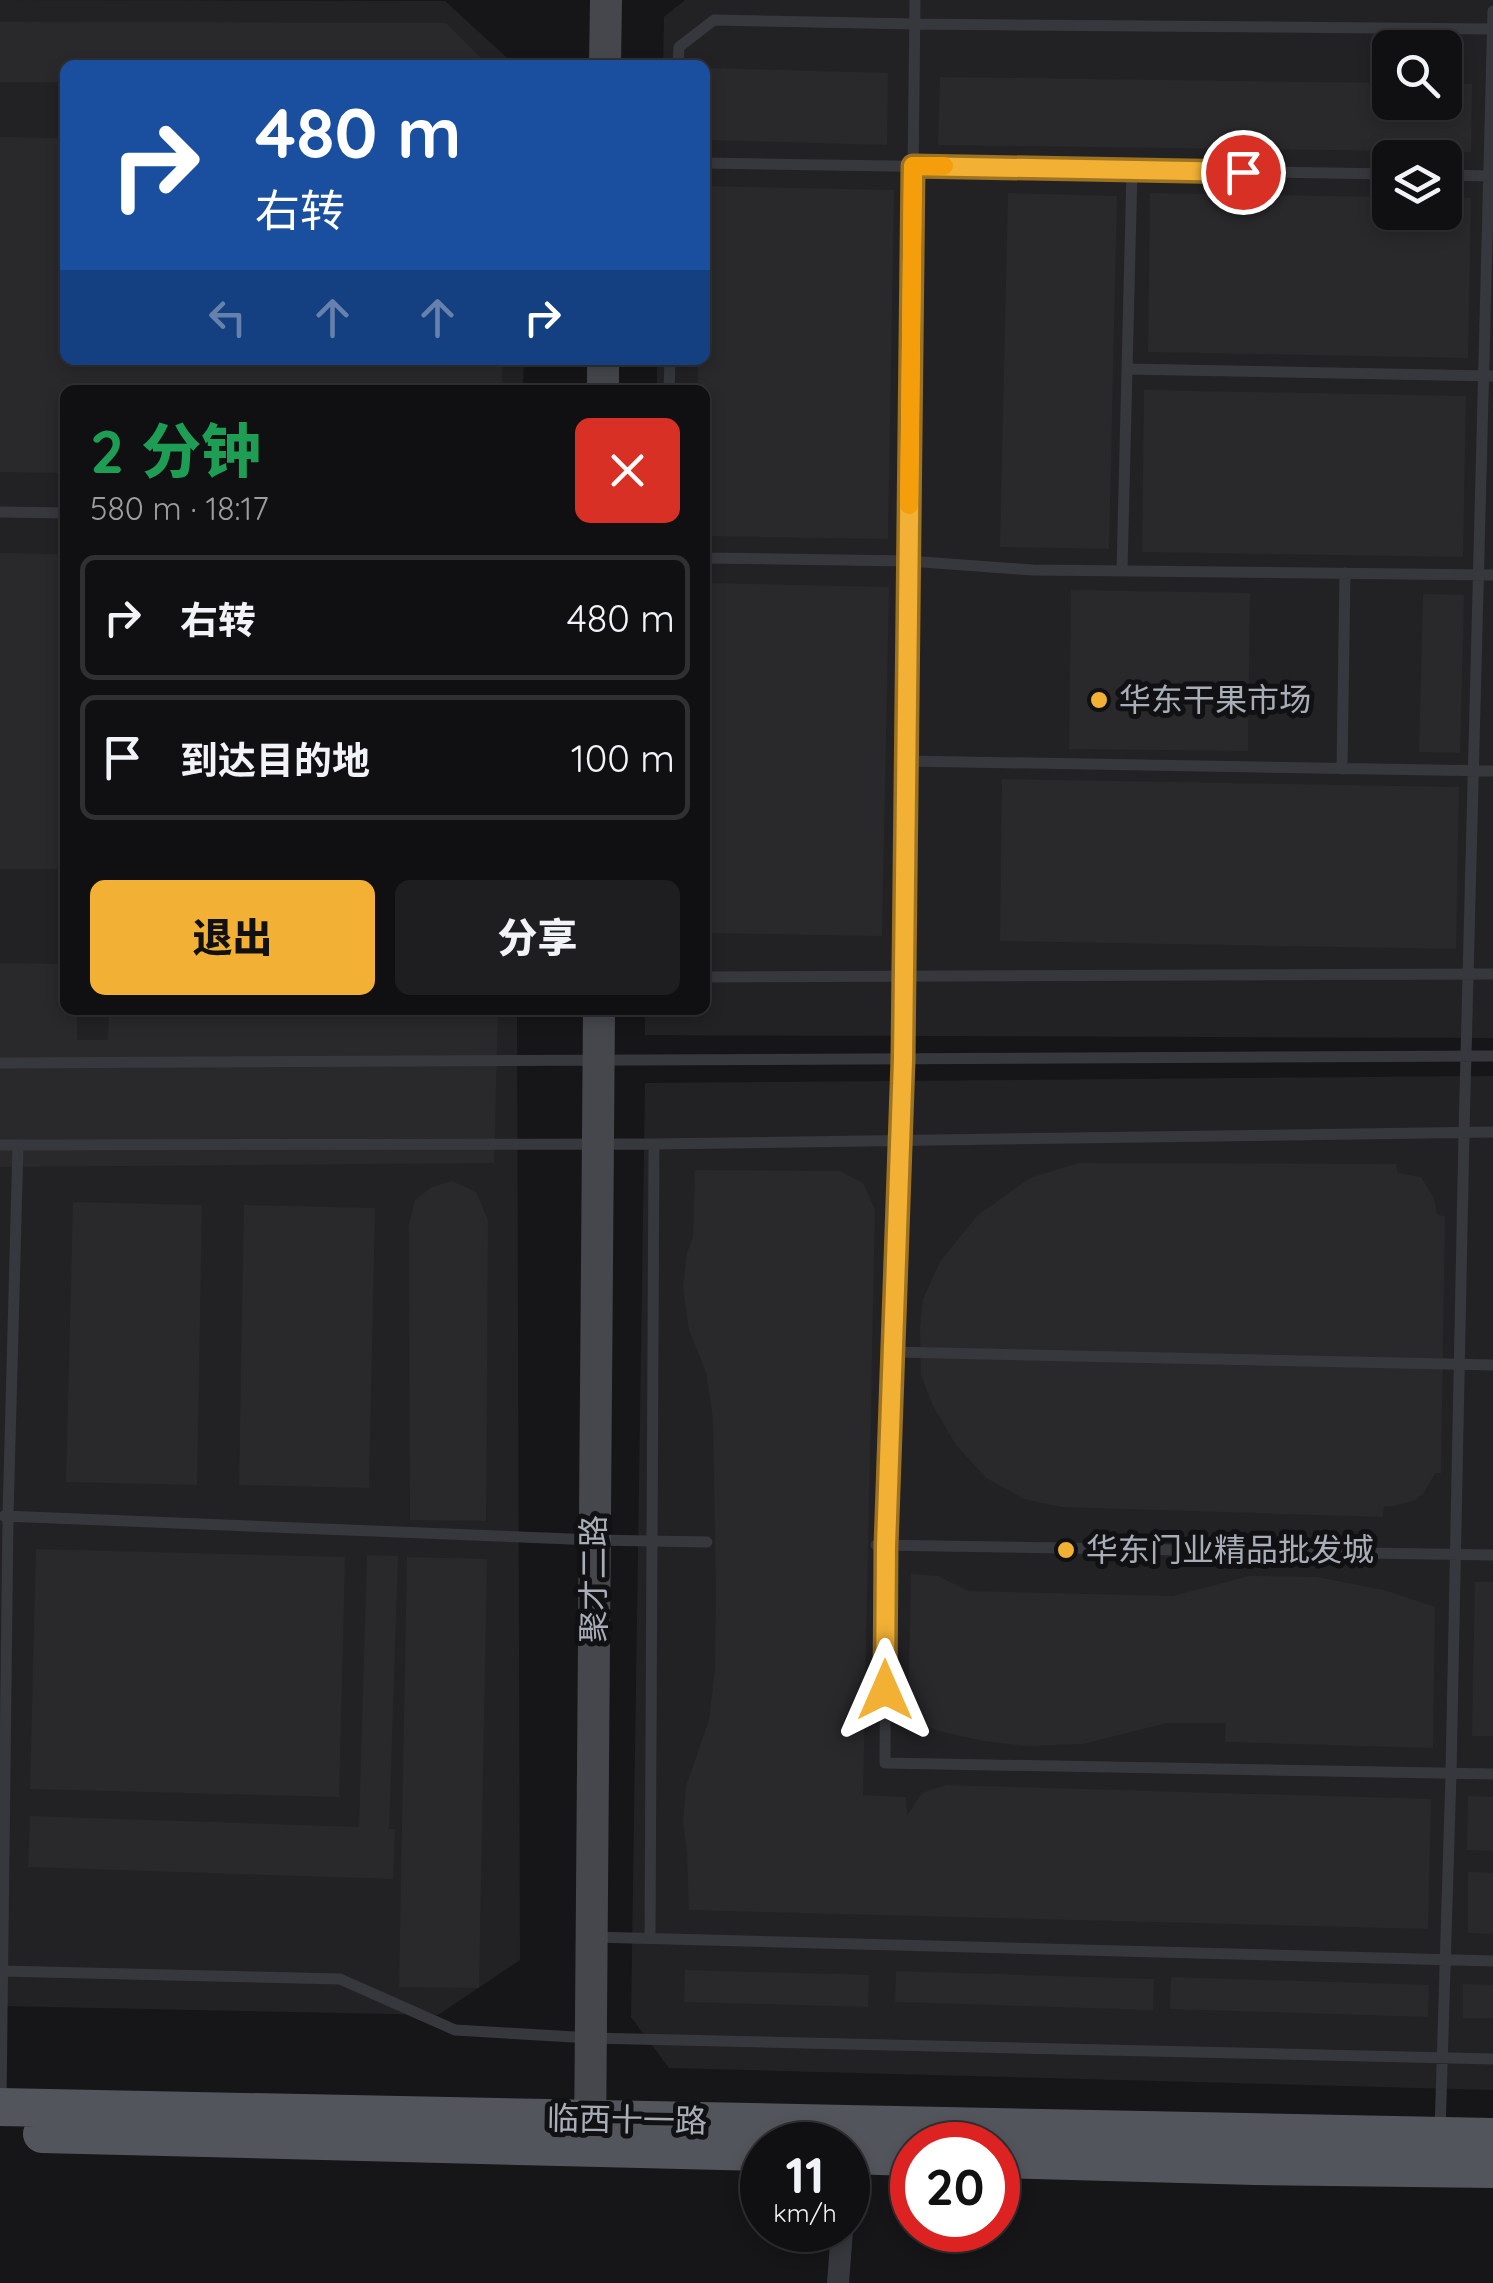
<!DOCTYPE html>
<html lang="zh">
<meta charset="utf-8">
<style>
body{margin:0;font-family:Quicksand,"Noto Sans SC",sans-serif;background:#1e1e20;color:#f1f3f6;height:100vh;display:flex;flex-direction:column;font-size:38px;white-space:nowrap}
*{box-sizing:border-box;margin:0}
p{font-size:32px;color:#9c9d9f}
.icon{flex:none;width:55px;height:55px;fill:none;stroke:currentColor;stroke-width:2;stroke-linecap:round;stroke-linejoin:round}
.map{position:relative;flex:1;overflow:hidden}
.sheet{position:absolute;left:60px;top:385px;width:650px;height:630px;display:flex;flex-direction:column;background:#101012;border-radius:15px;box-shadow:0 5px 15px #0003,0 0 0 2px #303032}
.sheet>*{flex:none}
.top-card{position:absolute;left:60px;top:60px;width:650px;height:305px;border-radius:15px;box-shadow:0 5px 15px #0003,0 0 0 2px #303032;background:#1a4fa0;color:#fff;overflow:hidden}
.controls{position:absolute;left:1372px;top:30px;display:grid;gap:20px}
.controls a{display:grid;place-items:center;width:90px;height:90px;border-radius:15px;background:#101012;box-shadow:0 5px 15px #0003,0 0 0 2px #303032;font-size:50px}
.speed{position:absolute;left:740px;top:2122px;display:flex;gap:20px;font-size:50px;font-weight:700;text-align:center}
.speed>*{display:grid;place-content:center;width:130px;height:130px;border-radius:50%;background:#101012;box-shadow:0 5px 15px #0003,0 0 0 2px #303032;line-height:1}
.speed small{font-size:25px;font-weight:400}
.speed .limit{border:15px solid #d22;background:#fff;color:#111}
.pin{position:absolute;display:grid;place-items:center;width:85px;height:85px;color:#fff;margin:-42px;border:5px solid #fff;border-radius:50%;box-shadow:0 2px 10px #0007}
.me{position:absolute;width:110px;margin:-55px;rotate:0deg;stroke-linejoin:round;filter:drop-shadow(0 0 8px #0008)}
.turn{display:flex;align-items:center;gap:35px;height:210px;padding:0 30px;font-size:45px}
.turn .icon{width:130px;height:130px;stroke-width:2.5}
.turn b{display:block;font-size:70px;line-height:85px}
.lanes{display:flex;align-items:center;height:95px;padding:0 30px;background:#0003;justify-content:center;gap:50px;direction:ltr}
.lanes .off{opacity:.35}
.round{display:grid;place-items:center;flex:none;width:105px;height:105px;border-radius:15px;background:#1e1e20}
.overview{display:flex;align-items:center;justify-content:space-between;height:170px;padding:0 30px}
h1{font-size:60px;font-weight:800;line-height:75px;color:#1e9e55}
.action{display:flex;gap:20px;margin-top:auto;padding:20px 30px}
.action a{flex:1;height:115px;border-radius:15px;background:#f2b134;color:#111;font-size:40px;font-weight:800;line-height:115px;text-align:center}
.action a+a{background:#1e1e20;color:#f1f3f6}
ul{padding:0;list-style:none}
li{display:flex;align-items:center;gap:30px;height:125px;margin:0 20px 15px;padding:0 10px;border:5px solid #303032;border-radius:15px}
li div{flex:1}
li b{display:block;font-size:38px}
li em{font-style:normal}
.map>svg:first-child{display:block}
.built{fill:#222225;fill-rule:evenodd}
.building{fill:#29292c}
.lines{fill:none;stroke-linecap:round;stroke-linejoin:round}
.lane{stroke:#37383d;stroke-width:11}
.street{stroke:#37383d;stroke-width:22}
.secondary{stroke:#45474d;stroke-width:32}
.primary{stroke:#53555c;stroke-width:38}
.route-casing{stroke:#9d7322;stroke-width:25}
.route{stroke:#f2b134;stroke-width:18}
.slow{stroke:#f59e0b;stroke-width:18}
.poi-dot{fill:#f2b134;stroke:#111113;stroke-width:4}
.labels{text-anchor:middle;stroke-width:10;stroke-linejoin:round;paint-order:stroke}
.poi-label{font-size:32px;fill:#a8adb8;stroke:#111113;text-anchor:start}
.street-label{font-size:32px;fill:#a8adb8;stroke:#111113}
</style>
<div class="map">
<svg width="1493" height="2283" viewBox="0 0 1493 2283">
<rect width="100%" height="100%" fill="#161618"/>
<path class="built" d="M0,0L445,1L515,65H65V360H524L523,390H65V1010H517L520,1960L438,2015L0,2006Z
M685,0H1493V1038L645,1035V1010H705V390H657V360H705V65H663L664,17ZM1390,48H1445V102H1390ZM1390,158H1445V212H1390Z
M1493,1076V2090L669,2068L631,2017L645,1083Z"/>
<path class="building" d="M0,22L446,23L488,65H65V82H0Z
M705,68L888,73L887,145L705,140Z
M940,77L1390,83V102H1445V83L1472,84L1471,152L938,145Z
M0,137L65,138V360H502V390H65V473L0,472Z
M705,186L894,190L888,539L705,536V390H698V360H705Z
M1008,193L1117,196L1109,549L1000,547Z
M1150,193L1390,197V212H1445V198H1471L1468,358L1148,352Z
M1144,390L1466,396L1463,557L1142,552Z
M0,553L65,554V869H0Z
M705,583L889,587L882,936L705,933Z
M1071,590L1250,593L1248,751L1069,749Z
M1423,594L1464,595L1460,753L1419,752Z
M1002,779L1459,787L1456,949L1000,941Z
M0,963L65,964V1010H77V1040H108L109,1010H498L494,1163L0,1167Z
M1079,1163L1396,1164L1398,1173L1421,1177L1434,1198L1437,1215L1445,1216L1441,1473H1435L1424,1493L1415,1500L1394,1506H1384L1383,1517L1061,1507L1024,1499L986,1478L956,1445L933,1406L921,1375L920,1327L923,1299L941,1260L978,1215L1030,1178Z
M695,1170L840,1171L863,1183L875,1209L863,1795L906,1797L907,1816L922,1793L947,1785L1431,1799L1428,1929L689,1910L687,1853L683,1821L686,1786L709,1720L715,1669L716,1590L713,1419L706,1372L689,1330L683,1288L687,1253L693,1237Z
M452,1181L476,1192L488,1220L486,1521L410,1520L409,1224L415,1200L432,1187Z
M73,1202L202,1205L197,1485L66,1482Z
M244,1205L375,1208L369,1488L239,1485Z
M36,1549L345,1557L339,1797L30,1789Z
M367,1555L398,1556L389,1829H395L393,1879L28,1867L30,1816L359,1827Z
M407,1557L487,1559L479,1988L399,1987Z
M911,1574L938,1576L969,1591L1173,1596L1249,1576L1317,1577L1384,1590L1435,1607L1433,1748L1225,1742L1226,1723H1167L1083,1744L1027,1746L983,1741L938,1731L908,1716Z
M1475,1582H1493V1736H1472Z
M1468,1796L1493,1797V1851L1467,1850Z
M1468,1872L1493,1873V1934L1468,1933Z
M685,1970L869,1975L868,2007L684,2002Z
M896,1971L1154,1979L1153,2010L895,2002Z
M1171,1977L1429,1985L1428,2017L1170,2009Z
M1463,1984L1493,1985V2018H1463Z"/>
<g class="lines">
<path class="lane" d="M915,0L903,1059L886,1545L885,1763L1493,1774
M678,65L679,47L714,20L914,24L1493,29
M705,163L1390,174
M1445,175L1493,176
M1127,369L1493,376
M669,390L670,360
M0,512L65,513
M705,558L908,561L1033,570L1493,575
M1122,570L1132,170
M906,761L1493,771
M1342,769L1345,573
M705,977L1493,974
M0,1063L1493,1056
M0,1145L654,1144L1493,1132
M893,1352L1493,1365
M4,1516L595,1540L707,1542
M876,1545L1493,1555
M593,1937L1493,1961
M650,1938L654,1144
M0,1971L340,1979L455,2030L591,2038L1493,2059
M1,2103L8,1516L18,1145
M1440,2132L1451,1773L1464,1132L1493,11"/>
<path class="street" d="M838,2283L842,2230"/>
<path class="secondary" d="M605,65L606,0
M603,390V360
M590,2145L599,1010"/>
<path class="primary" d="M0,2107L1493,2137
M42,2134L762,2152
M848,2155L912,2157
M998,2159L1255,2166L1493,2169"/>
</g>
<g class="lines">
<defs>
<path id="route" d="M885,1690L886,1546L903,1060L913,166L1243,172"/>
</defs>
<use href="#route" class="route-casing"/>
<use href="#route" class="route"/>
<path class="slow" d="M909,505L913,166H944"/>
</g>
<g class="poi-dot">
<circle cx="1099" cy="700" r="10"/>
<circle cx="1066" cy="1550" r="10"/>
</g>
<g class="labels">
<g class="poi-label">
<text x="1119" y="711">华东干果市场</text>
<text x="1086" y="1561">华东门业精品批发城</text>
</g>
<g class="street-label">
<text transform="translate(594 1579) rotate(-90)" y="11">聚才二路</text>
<text transform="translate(627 2120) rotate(1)" y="11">临西十一路</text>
</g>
</g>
</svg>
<div class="controls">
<a><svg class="icon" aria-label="search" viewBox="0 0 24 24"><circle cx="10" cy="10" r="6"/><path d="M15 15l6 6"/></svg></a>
<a><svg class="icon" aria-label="layers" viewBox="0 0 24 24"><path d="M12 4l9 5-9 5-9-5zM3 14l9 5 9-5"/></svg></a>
</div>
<div class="speed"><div>11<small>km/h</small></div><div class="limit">20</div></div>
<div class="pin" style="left:1243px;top:172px;background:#d93025"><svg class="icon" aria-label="arrive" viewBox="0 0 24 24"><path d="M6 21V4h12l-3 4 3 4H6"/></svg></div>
<svg class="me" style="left:885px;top:1690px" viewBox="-20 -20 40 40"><path d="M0-17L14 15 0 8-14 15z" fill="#f2b134" stroke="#fff" stroke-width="4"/></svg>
<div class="top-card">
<div class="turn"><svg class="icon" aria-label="right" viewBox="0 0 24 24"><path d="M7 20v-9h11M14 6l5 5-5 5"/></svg><div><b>480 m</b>右转</div></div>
<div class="lanes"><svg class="icon off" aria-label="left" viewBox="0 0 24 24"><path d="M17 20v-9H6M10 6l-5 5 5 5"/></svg><svg class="icon off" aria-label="ahead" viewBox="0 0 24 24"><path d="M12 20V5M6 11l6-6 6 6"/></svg><svg class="icon off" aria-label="ahead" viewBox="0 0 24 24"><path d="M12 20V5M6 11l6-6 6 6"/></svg><svg class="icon" aria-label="right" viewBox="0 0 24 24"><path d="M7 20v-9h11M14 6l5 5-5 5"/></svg></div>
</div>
<section class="sheet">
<div class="overview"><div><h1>2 分钟</h1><p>580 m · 18:17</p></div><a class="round" style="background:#d93025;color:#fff"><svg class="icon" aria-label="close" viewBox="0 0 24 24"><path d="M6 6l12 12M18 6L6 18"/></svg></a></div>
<ul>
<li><svg class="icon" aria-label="right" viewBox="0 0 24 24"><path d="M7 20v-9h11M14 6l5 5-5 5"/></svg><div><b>右转</b></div><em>480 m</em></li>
<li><svg class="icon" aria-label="arrive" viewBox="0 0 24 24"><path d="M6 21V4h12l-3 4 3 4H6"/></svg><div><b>到达目的地</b></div><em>100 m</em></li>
</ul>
<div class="action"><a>退出</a><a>分享</a></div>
</section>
</div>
